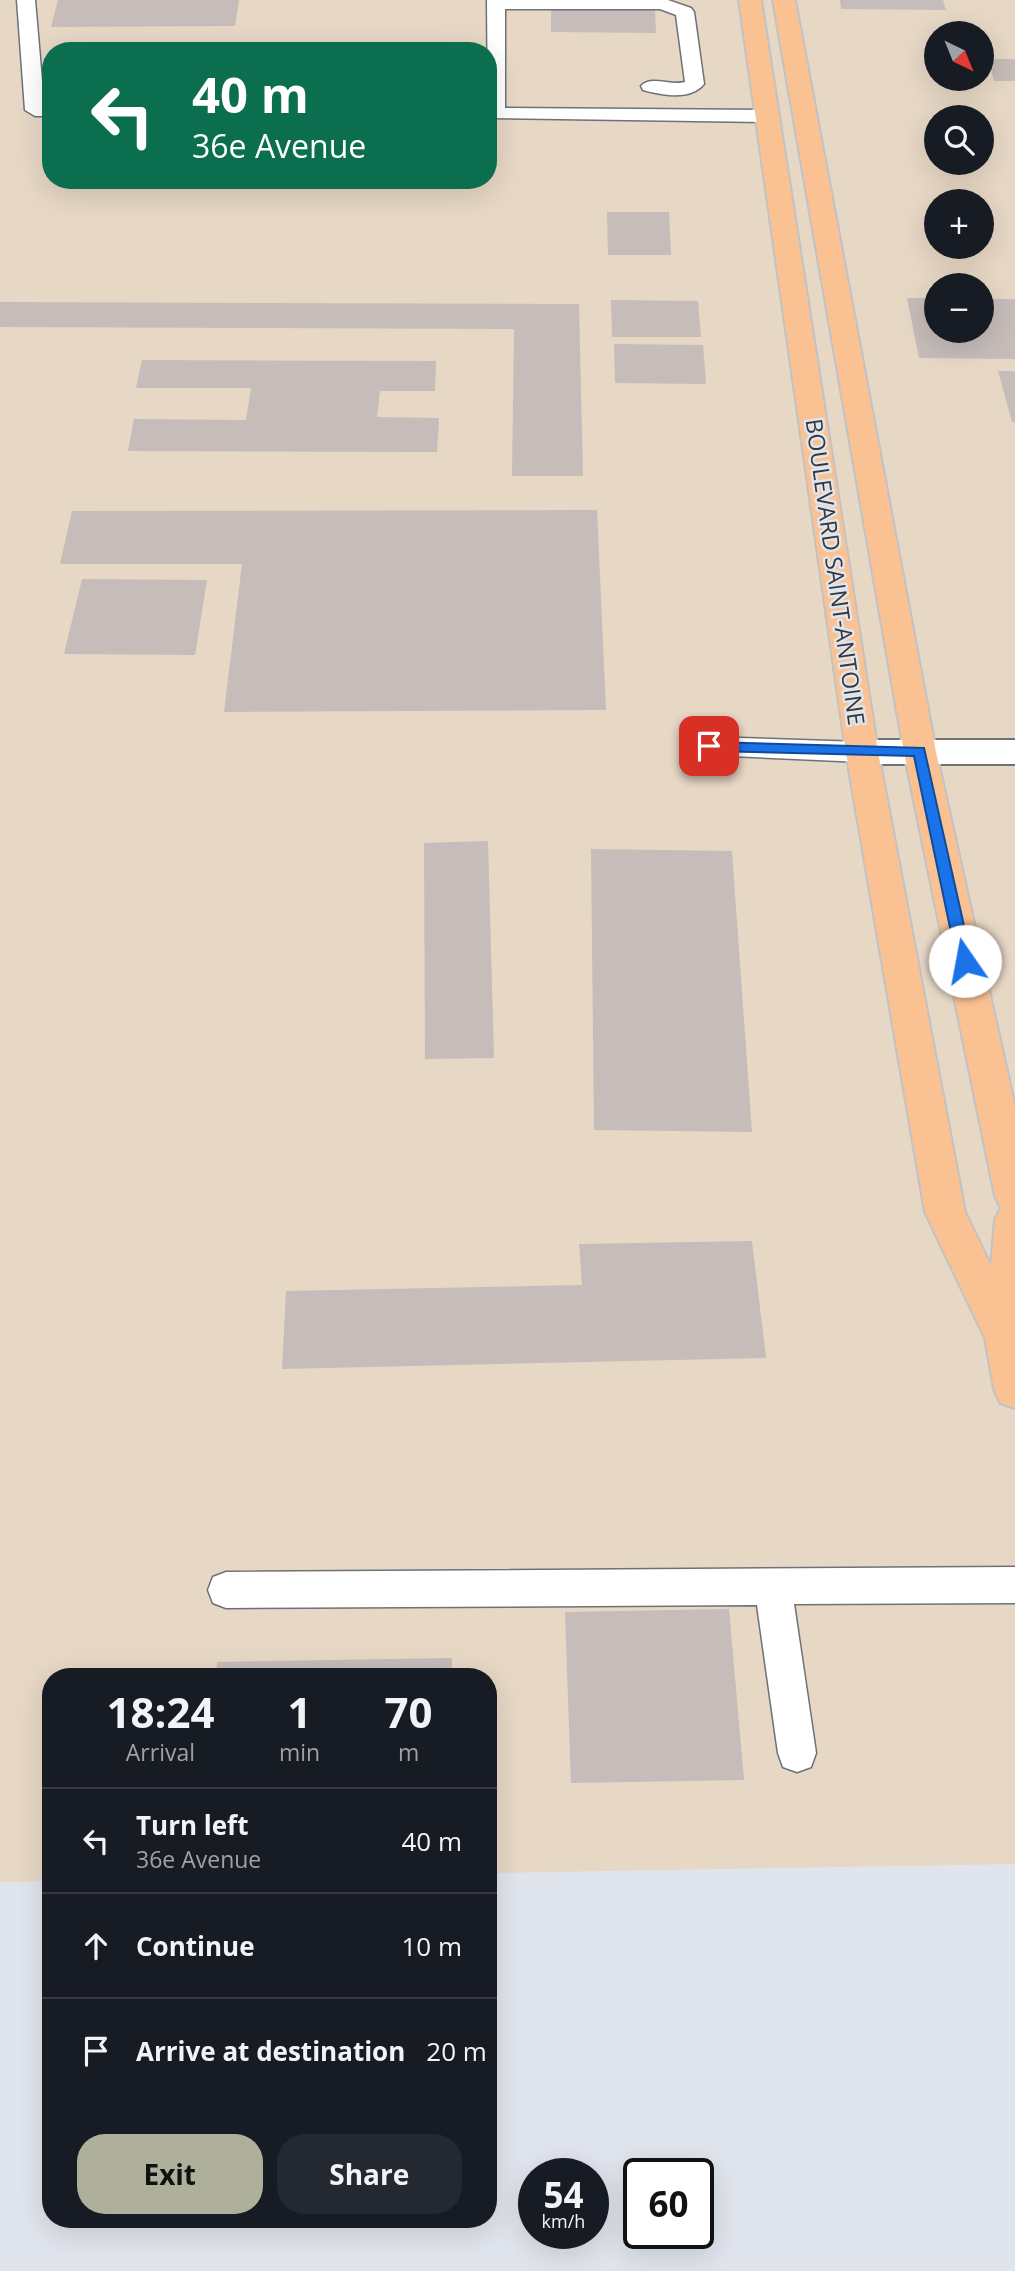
<!DOCTYPE html>
<meta charset="utf-8">
<style>
body{margin:0;font-family:"Open Sans",sans-serif;background:#242831;color:#f1f3f6;height:100vh;display:flex;flex-direction:column;font-size:26px;white-space:nowrap}
*{box-sizing:border-box;margin:0}
p{font-size:23px;color:#9ea1a6}
.icon{flex:none;width:38px;height:38px;fill:none;stroke:currentColor;stroke-width:2;stroke-linecap:round;stroke-linejoin:round}
.map{position:relative;flex:1;overflow:hidden}
.panel{position:absolute;left:42px;top:1668px;width:455px;height:560px;display:flex;flex-direction:column;background:#171b24;border-radius:28px;box-shadow:0 7px 28px #0002}
.panel>*{flex:none}
.top-card{position:absolute;left:42px;top:42px;width:455px;height:147px;border-radius:28px;box-shadow:0 7px 28px #0002;background:#0b6e4f;color:#fff;overflow:hidden}
.needle{width:46px;rotate:137deg}
.controls{position:absolute;left:924px;top:21px;display:grid;gap:14px}
.controls a{display:grid;place-items:center;width:70px;height:70px;border-radius:50%;background:#171b24;box-shadow:0 7px 28px #0002;font-size:35px}
.speed{position:absolute;left:518px;top:2158px;display:flex;gap:14px;font-size:35px;font-weight:700;text-align:center}
.speed>*{display:grid;place-content:center;width:91px;height:91px;border-radius:50%;background:#171b24;box-shadow:0 7px 28px #0002;line-height:1}
.speed small{font-size:18px;font-weight:400}
.speed .limit{border:4px solid #111;border-radius:10px;background:#fff;color:#111}
.pin{position:absolute;display:grid;place-items:center;width:60px;height:60px;color:#fff;margin:-30px;border-radius:14px;box-shadow:0 4px 10px #0006}
.me{position:absolute;width:77px;margin:-38px;rotate:348deg;stroke-linejoin:round;filter:drop-shadow(0 0 5px #0008)}
.turn{display:flex;align-items:center;gap:24px;height:147px;padding:0 35px;font-size:32px}
.turn .icon{width:91px;height:91px;stroke-width:2.5}
.turn b{display:block;font-size:49px;line-height:60px}
.eta{display:flex;justify-content:space-evenly;align-items:center;height:119px;text-align:center}
.eta b{font-size:42px;font-weight:700;line-height:49px}
.button{display:flex;gap:14px;margin-top:auto;padding:14px 35px}
.button a{flex:1;height:80px;border-radius:28px;background:#aeb09b;color:#111;font-size:28px;font-weight:700;line-height:80px;text-align:center}
.button a+a{background:#242831;color:#f1f3f6}
ul{padding:0;list-style:none}
li{display:flex;align-items:center;gap:21px;height:105px;padding:0 35px;border-top:2px solid #363941}
li div{flex:1}
li b{display:block;font-size:26px}
li em{font-style:normal}
.map>svg:first-child{display:block}
.commercial{fill:#e7d7c5;fill-rule:evenodd}
.building{fill:#c6bcb9}
.lines{fill:none;stroke-linecap:round;stroke-linejoin:round}
.service-casing{stroke:#6e7178;stroke-width:3}
.tertiary-casing{stroke:#6e7178;stroke-width:4}
.primary-casing{stroke:#c2c3c4;stroke-width:4}
.service{fill:#fff;fill-rule:evenodd}
.tertiary{fill:#fff;fill-rule:evenodd}
.primary{fill:#fac292;fill-rule:evenodd}
.route{fill:#1a73e8;stroke:#114b97;stroke-width:2}
.labels{text-anchor:middle;stroke-width:5;stroke-linejoin:round;paint-order:stroke}
.street-label{font-size:23px;fill:#35373a;stroke:#e0e4ec}
</style>
<div class="map">
<svg width="1015" height="2271" viewBox="0 0 1015 2271">
<rect width="100%" height="100%" fill="#e0e4ec"/>
<path class="commercial" d="M0,0H1015V1864L488,1873V1676H51V1881L0,1882ZM936,33H982V79H936ZM51,51H488V180H51ZM936,117H982V163H936ZM936,201H982V247H936ZM936,285H982V331H936Z"/>
<path class="building" d="M58,0H239L235,26L51,27Z
M840,0H943L946,10L841,9Z
M551,8L655,9L656,33L551,32Z
M988,59H1015V81H994Z
M232,180H293L292,186H231Z
M607,212H669L671,255H608Z
M907,298H936V331H982V299H1015V359L919,358Z
M611,300L698,301L701,337H612Z
M0,302L579,304L583,476H512L514,329L0,327Z
M614,344L703,345L706,384L615,383Z
M142,360L436,361L435,391H380L377,417L439,418L437,452L128,451L134,419L246,420L251,388H136Z
M998,371H1015V422H1012Z
M597,510L606,710L224,712L242,564H60L72,511Z
M82,579L207,580L195,655L64,654Z
M488,841L494,1058L425,1059L424,843Z
M591,849L732,851L752,1132L594,1130Z
M752,1241L766,1358L282,1369L286,1291L582,1285L579,1244Z
M729,1609L744,1780L571,1783L565,1612Z
M452,1658V1676H216L217,1662Z"/>
<g class="lines">
<defs>
<path id="service" d="M17,0H35L44,104H51V116H35L25,110Z
M487,0H668L691,8L694,12L704,84C690,101 662,95 643,90L641,86C651,75 671,86 685,82L676,15L660,9H505V108L768,110L778,116L768,122L488,118Z
M709,737L862,742L872,745L875,752L872,759L862,762L709,755L700,753L696,746L700,739Z
M1015,1567V1603L794,1604L816,1753L811,1767L797,1772L783,1767L778,1753L757,1605L226,1608L213,1603L208,1590L213,1577L226,1572Z"/>
<path id="tertiary" d="M862,740H1015V764H862L850,760L846,752L850,744Z"/>
<path id="primary" d="M739,0H761L878,752L965,1212L991,1266L995,1220L1001,1208L995,1196L904,752L773,0H795L936,752L1015,1107V1408L1000,1403L994,1389L985,1338L925,1212L846,752Z"/>
</defs>
<use href="#service" class="service-casing"/>
<use href="#tertiary" class="tertiary-casing"/>
<use href="#primary" class="primary-casing"/>
<use href="#service" class="service"/>
<use href="#tertiary" class="tertiary"/>
<use href="#primary" class="primary"/>
</g>
<path class="route" d="M709,742L924,748L972,961L970,965H959L957,961L914,756L709,751L702,746Z"/>
<g class="labels">
<g class="street-label">
<text transform="translate(835 572) rotate(82)" y="8">BOULEVARD SAINT-ANTOINE</text>
</g>
</g>
</svg>
<div class="controls">
<a><svg class="needle" viewBox="-14 -14 28 28"><path d="M0-13l5 13h-10z" fill="#e53935"/><path d="M0 13l5-13h-10z" fill="#9ea1a6"/></svg></a>
<a><svg class="icon" aria-label="search" viewBox="0 0 24 24"><circle cx="10" cy="10" r="6"/><path d="M15 15l6 6"/></svg></a>
<a>+</a>
<a>−</a>
</div>
<div class="speed"><div>54<small>km/h</small></div><div class="limit">60</div></div>
<div class="pin" style="left:709px;top:746px;background:#d93025"><svg class="icon" aria-label="arrive" viewBox="0 0 24 24"><path d="M6 21V4h12l-3 4 3 4H6"/></svg></div>
<svg class="me" style="left:965px;top:961px" viewBox="-20 -20 40 40"><circle r="19" fill="#fff"/><path d="M0-13L10 11 0 6-10 11z" fill="#1a73e8"/></svg>
<div class="top-card">
<div class="turn"><svg class="icon" aria-label="left" viewBox="0 0 24 24"><path d="M17 20v-9H6M10 6l-5 5 5 5"/></svg><div><b>40 m</b>36e Avenue</div></div>
</div>
<section class="panel">
<div class="eta">
<div><b>18:24</b><p>Arrival</p></div>
<div><b>1</b><p>min</p></div>
<div><b>70</b><p>m</p></div>
</div>
<ul>
<li><svg class="icon" aria-label="left" viewBox="0 0 24 24"><path d="M17 20v-9H6M10 6l-5 5 5 5"/></svg><div><b>Turn left</b><p>36e Avenue</p></div><em>40 m</em></li>
<li><svg class="icon" aria-label="ahead" viewBox="0 0 24 24"><path d="M12 20V5M6 11l6-6 6 6"/></svg><div><b>Continue</b></div><em>10 m</em></li>
<li><svg class="icon" aria-label="arrive" viewBox="0 0 24 24"><path d="M6 21V4h12l-3 4 3 4H6"/></svg><div><b>Arrive at destination</b></div><em>20 m</em></li>
</ul>
<div class="button"><a>Exit</a><a>Share</a></div>
</section>
</div>
